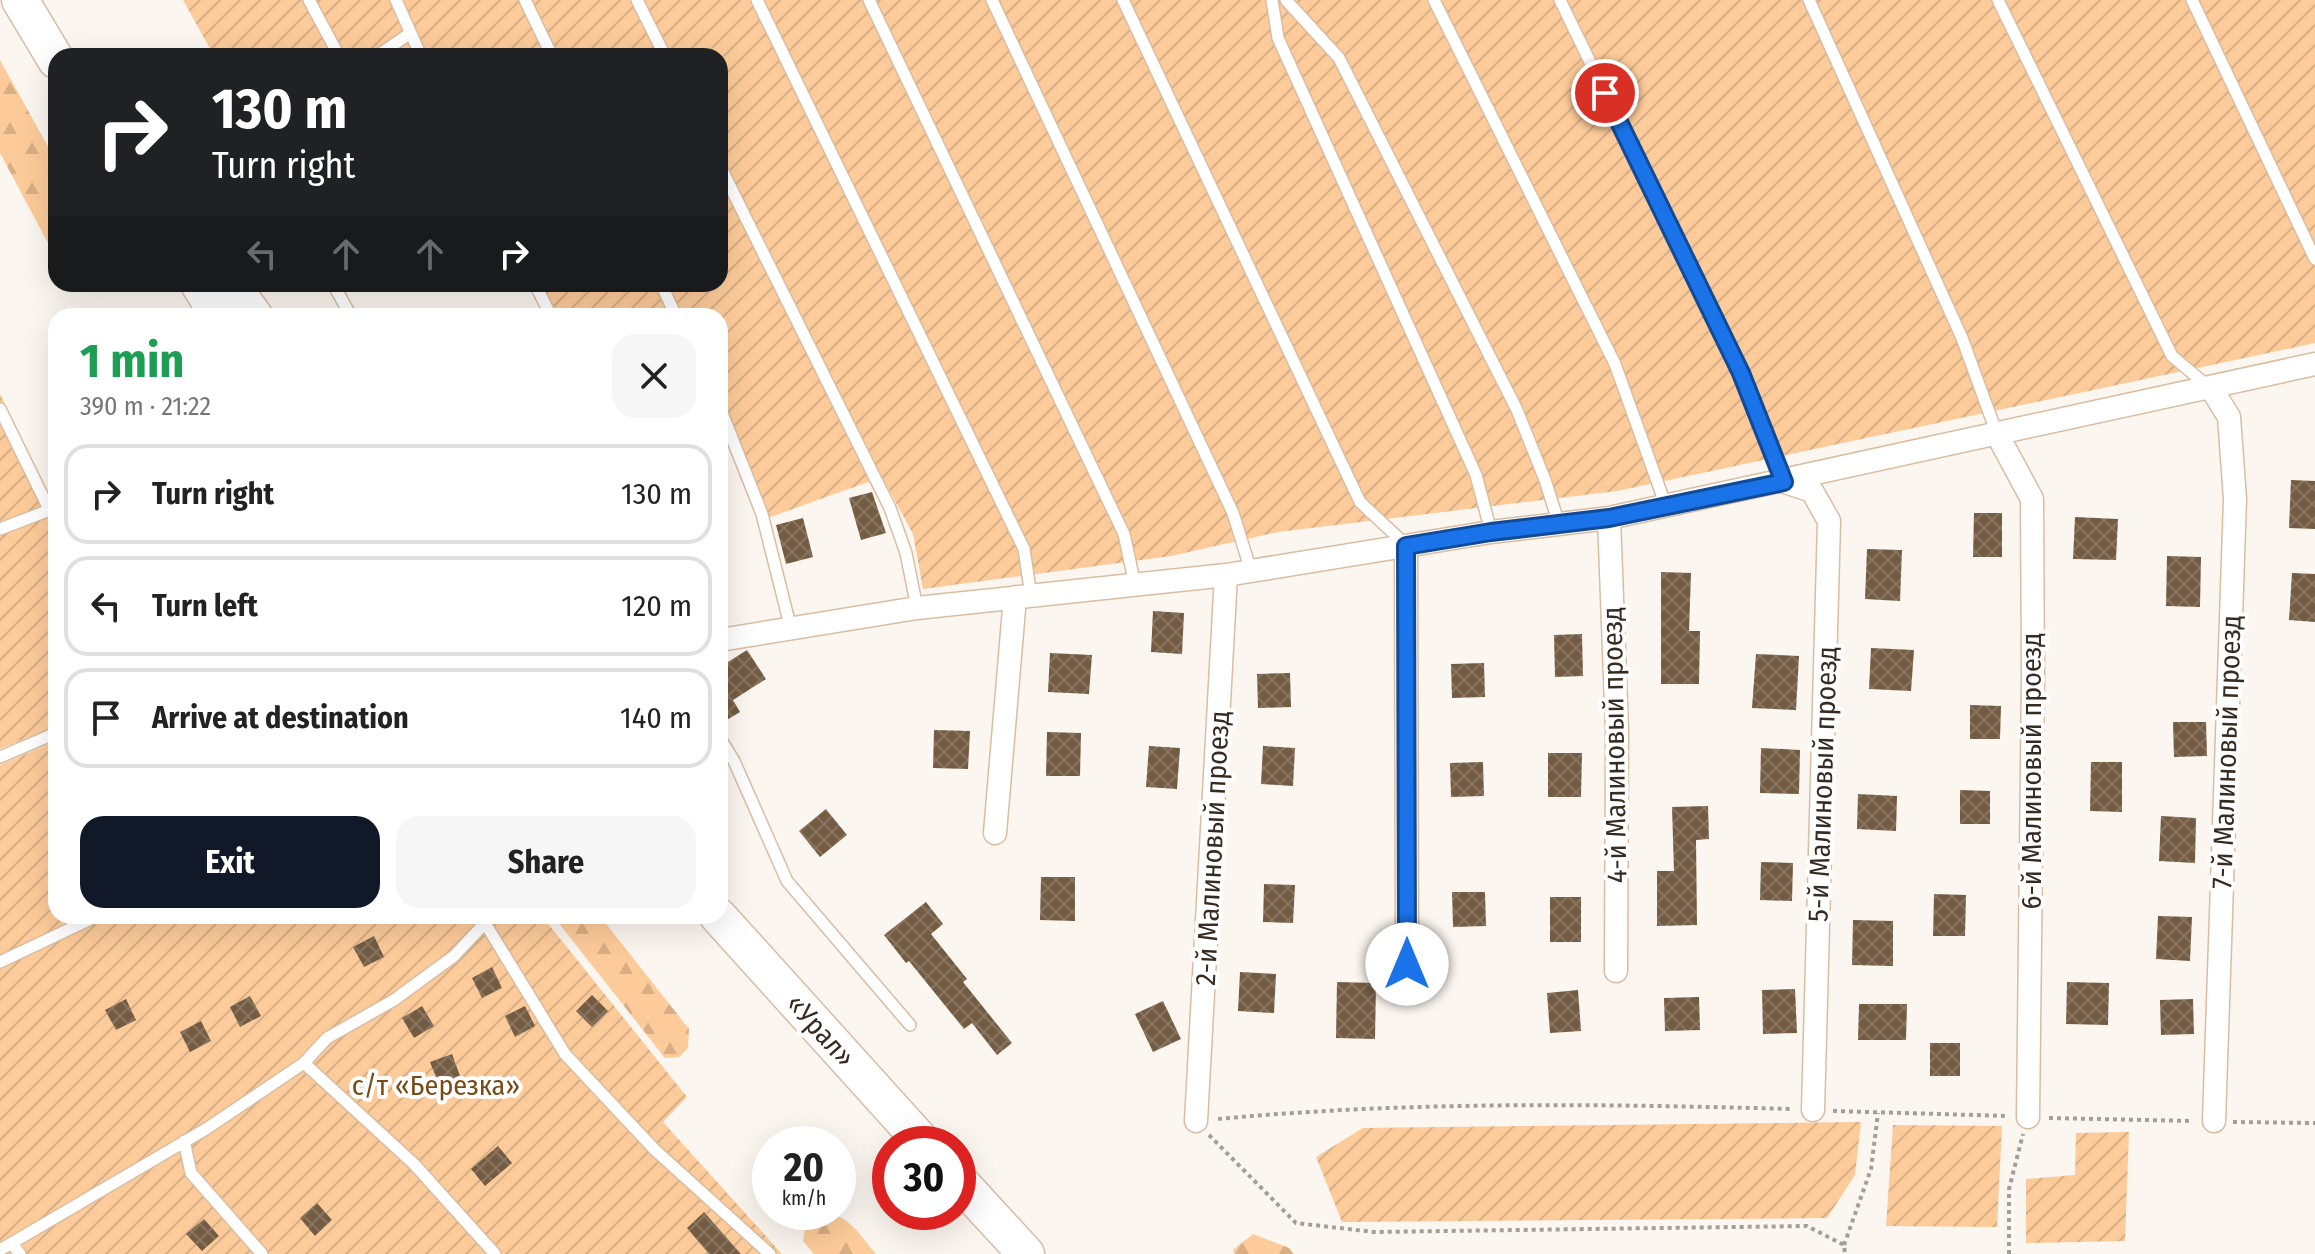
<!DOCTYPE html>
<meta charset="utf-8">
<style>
body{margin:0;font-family:"Fira Sans Condensed",sans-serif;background:#f6f6f6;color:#222;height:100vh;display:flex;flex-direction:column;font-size:30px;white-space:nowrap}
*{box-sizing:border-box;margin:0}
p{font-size:26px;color:#767676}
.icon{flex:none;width:44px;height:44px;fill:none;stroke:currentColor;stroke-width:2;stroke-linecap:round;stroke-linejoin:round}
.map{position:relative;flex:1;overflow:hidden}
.drawer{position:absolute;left:48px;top:308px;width:680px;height:616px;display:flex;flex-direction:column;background:#fff;border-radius:24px;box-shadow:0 8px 32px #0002}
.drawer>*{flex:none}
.hud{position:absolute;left:48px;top:48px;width:680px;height:244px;border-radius:24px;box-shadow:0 8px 32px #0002;background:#202124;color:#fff;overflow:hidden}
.speed{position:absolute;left:752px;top:1126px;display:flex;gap:16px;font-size:40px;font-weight:700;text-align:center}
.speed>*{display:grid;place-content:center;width:104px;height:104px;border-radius:50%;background:#fff;box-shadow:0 8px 32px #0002;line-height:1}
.speed small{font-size:20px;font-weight:400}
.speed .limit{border:12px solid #d22;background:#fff;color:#111}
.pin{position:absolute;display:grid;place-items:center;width:68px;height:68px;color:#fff;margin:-34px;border:4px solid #fff;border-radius:50%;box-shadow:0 2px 8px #0007}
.me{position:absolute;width:88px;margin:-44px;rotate:0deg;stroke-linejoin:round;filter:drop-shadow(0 0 6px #0008)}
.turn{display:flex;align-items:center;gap:28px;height:168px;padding:0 32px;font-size:36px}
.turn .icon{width:104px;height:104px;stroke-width:2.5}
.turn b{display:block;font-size:56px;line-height:68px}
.lanes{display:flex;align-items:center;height:76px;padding:0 32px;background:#0003;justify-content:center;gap:40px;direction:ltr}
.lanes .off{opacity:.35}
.round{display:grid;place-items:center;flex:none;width:84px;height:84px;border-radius:24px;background:#f6f6f6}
.headline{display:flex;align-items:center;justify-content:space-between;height:136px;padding:0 32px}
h1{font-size:48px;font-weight:700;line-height:60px;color:#1e9e55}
.button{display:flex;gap:16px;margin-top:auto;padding:16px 32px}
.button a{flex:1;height:92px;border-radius:24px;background:#111827;color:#fff;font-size:32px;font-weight:700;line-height:92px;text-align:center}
.button a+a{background:#f6f6f6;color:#222}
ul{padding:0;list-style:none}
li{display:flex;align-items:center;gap:24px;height:100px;margin:0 16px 12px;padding:0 16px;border:4px solid #e0e0e0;border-radius:24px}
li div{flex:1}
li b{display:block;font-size:30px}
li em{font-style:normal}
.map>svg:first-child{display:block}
.forest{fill:url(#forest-firs)}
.garden{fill:url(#garden-furrows)}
.building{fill:url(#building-cross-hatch)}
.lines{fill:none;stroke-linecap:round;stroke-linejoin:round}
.service-casing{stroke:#d9bda2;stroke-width:14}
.minor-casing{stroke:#d9bda2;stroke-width:25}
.trunk-casing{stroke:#d9bda2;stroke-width:39}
.path{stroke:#a69e96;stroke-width:4;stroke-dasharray:4 4;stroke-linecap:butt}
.service{stroke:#fff;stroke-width:11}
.minor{stroke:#fff;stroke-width:22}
.trunk{stroke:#fff;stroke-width:36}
.route-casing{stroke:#114b97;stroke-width:20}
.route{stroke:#1a73e8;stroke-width:14}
.labels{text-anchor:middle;stroke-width:8;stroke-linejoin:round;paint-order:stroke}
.street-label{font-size:28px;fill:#362b21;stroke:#fff}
.park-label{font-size:28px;fill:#784b15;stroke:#fff}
</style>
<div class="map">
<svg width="2315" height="1254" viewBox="0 0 2315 1254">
<defs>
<pattern id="forest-firs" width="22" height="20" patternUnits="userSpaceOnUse" patternTransform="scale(2)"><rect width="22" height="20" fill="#fdcb99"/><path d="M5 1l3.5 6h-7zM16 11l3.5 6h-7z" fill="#d9ae84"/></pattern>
<pattern id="garden-furrows" width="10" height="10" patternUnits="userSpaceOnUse" patternTransform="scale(2)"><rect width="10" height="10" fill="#fdcb99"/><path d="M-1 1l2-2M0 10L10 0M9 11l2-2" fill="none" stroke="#d9ae84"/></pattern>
<pattern id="building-cross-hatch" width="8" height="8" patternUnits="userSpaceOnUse" patternTransform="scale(2)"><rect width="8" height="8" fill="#745c43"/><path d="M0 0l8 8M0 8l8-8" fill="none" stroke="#887561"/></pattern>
</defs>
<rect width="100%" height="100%" fill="#fcf6f0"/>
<path class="forest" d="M0,60L56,161V258L0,153Z
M553,916H600L689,1029L688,1048L679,1057L665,1058Z
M817,1212C848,1212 857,1232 876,1254H814L803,1241L806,1223Z
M1253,1234L1289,1248L1294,1254H1234L1233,1250Z"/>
<path class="garden" d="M183,0H2315V343L1617,491L1278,532L1171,556L923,589L913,534L882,477L762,520L720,423V316H544L528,284H720V56H214Z
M0,394L53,502L0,522Z
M56,514V726L0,749V534Z
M56,741V916H542L687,1097L663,1122L782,1254H0V765Z
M1861,1122L1855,1175L1827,1218L1342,1222L1316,1157L1363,1128Z
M1893,1125L2002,1126L1997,1227L1886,1226Z
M2129,1132L2125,1241L2026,1243V1179L2075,1175L2076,1133Z"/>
<path class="building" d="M2291,480L2315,481V529L2289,528Z
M872,492L886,533L861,540L849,498Z
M1974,513H2002V557H1973Z
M2075,517L2118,519L2116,560L2073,559Z
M803,518L813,557L786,564L776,525Z
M1867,549L1902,550L1900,601L1865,599Z
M2167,556L2201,557L2200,607L2166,606Z
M1661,572L1691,573L1689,631H1700L1699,684H1661Z
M2292,573L2315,574V622L2289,620Z
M1153,611L1184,613L1182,654L1151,652Z
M1582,634L1583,676L1555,677L1554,635Z
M1871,648L1914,650L1911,691L1869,689Z
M747,650L766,679L733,700L740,712L720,724V667Z
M1050,653L1092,655L1089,694L1048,692Z
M1756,654L1799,656L1796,710L1752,708Z
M1484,663L1485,697L1452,698L1451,664Z
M1290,673L1291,707L1258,708L1257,674Z
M1970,705L2001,706L2000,739H1970Z
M2173,722H2206L2207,756L2174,757Z
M934,730L970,731L968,769L933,768Z
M1047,732L1081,733L1080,776H1046Z
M1149,746L1180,748L1177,789L1146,787Z
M1263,746L1295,748L1293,786L1261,784Z
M1761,748L1800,750L1799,794L1760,793Z
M1548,753H1582L1581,797H1548Z
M1483,762L1484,796L1451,797L1450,763Z
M2091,762H2122V812L2090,811Z
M1960,790L1990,791V824H1960Z
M1858,794L1897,796L1896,831L1857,829Z
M1708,806L1709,839L1696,840L1697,925L1657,926V871H1674L1672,807Z
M826,809L847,835L820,857L799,831Z
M2161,816L2196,818L2195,863L2159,861Z
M1761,862L1793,863L1792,901L1760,900Z
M1041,877H1075V921L1040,920Z
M1264,884L1295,885L1293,923L1263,922Z
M1452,892H1485L1486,926L1453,927Z
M1934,894L1966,895L1965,936H1933Z
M1550,897H1581V942H1550Z
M926,902L943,924L931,934L967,979L963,982L1012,1043L997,1055L972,1023L964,1029L909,961L906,963L884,935Z
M2158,916L2192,917L2190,961L2156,959Z
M1853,920L1893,921V966L1852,965Z
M374,936L384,957L364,967L353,947Z
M492,967L502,988L482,998L472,978Z
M1240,972L1276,974L1274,1013L1238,1011Z
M1337,982L1376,983L1375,1039L1336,1038Z
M2067,982L2109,983L2108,1025L2066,1024Z
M1795,989L1797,1033L1763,1034L1762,990Z
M1578,990L1581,1031L1550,1033L1547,993Z
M592,995L608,1011L592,1027L576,1011Z
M250,996L261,1016L240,1027L230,1007Z
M1699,997L1700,1030L1665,1031L1664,998Z
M126,999L136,1020L116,1030L105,1010Z
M2193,999L2194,1034L2161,1035L2160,1000Z
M1163,1001L1181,1039L1153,1052L1135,1014Z
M1859,1004H1907L1906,1040H1858Z
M422,1006L434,1026L414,1038L402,1018Z
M525,1006L535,1026L515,1037L505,1016Z
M201,1021L211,1041L190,1052L180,1032Z
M1930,1043H1960V1076H1930Z
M452,1054L464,1087L443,1095L430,1062Z
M498,1146L512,1163L485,1186L471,1169Z
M317,1203L332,1220L315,1236L300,1218Z
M704,1212L741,1254H709L687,1228Z
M204,1219L219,1236L202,1251L186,1234Z"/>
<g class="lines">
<defs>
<path id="service" d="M309,0L339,56
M396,0L421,56
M525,0L552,56
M637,0L665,56
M757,0L1024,549L1031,596
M869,0L1124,534L1135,585
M992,0L1233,513L1251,571
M1123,0L1360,502L1406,545
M1272,0L1278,38L1476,475L1491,532
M1286,0L1339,58L1517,410L1545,480L1559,524
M1434,0L1615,364L1666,506
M1560,0L1741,373L1784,482
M1809,0L1962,338L1997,434
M1998,0L2172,356L2210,388
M2192,0L2315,259
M377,56L409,34
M720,166L890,508L906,553L917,608
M333,284L351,316
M535,284L551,316
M661,284L676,316
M720,408L762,514L791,629
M0,409L50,511
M0,529L55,508
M720,738L734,761L787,881L910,1025
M0,757L56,733
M487,917L485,923L565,1054L655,1150L770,1254
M0,962L97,916
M304,1063L414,1164L495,1254
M184,1141L191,1173L262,1254
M12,1244L20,1254
M0,1250L206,1129L304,1063L327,1038L394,1000L454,956L485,923"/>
<path id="minor" d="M2211,388L2229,417L2235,499L2214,1121
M1997,434L2032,499L2033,677L2028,1117
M1785,482L1812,491L1829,521L1813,1110
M1609,518L1617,730L1616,971
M1406,546L1407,964
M720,640L917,608L1226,575L1491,532L1609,518L2315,364
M995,833L1015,597
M1196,1121L1226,575"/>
<path id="trunk" d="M20,0L56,60
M199,284L219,316
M231,284L254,316
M718,916L924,1144
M958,1180L1026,1254"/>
</defs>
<use href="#service" class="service-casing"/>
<use href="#minor" class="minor-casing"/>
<use href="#trunk" class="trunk-casing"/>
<path class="path" d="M1833,1111L2009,1116
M2049,1118L2192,1121
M1218,1119C1408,1101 1602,1104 1793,1109
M2233,1122L2315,1123
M1209,1135L1296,1223L1374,1232L1807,1226L1844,1245L1845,1254
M1844,1245L1871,1169L1878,1113
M2009,1254V1189L2023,1134"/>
<use href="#service" class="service"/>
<use href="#minor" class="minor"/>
<use href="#trunk" class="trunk"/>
</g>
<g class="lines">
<defs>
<path id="route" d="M1407,964L1406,546L1491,532L1609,518L1784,482L1741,373L1605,93"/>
</defs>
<use href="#route" class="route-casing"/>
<use href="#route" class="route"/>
</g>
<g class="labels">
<g class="street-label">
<text transform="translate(1614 745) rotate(-91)" y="10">4-й Малиновый проезд</text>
<text transform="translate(2226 752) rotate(-88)" y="10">7-й Малиновый проезд</text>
<text transform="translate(2031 771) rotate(-90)" y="10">6-й Малиновый проезд</text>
<text transform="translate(1822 784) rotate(-88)" y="10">5-й Малиновый проезд</text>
<text transform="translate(1212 848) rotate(-87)" y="10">2-й Малиновый проезд</text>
<text transform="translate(821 1030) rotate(48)" y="10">«Урал»</text>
</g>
<g class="park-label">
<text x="436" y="1095">с/т «Березка»</text>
</g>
</g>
</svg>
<div class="speed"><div>20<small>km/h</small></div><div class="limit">30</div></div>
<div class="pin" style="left:1605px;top:93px;background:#d93025"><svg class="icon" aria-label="arrive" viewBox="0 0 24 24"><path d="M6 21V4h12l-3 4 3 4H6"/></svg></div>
<svg class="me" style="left:1407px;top:964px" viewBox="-20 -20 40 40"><circle r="19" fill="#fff"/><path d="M0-13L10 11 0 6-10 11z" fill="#1a73e8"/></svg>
<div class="hud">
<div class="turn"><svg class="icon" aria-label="right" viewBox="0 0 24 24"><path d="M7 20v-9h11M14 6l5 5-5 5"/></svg><div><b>130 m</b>Turn right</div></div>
<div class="lanes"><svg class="icon off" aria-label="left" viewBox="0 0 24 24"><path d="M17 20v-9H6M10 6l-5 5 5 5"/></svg><svg class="icon off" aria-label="ahead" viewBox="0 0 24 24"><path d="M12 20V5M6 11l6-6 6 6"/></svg><svg class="icon off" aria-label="ahead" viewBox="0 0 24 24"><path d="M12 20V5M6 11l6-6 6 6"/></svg><svg class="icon" aria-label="right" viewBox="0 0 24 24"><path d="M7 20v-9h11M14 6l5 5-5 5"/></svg></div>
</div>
<section class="drawer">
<div class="headline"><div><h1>1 min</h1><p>390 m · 21:22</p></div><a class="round"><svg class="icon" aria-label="close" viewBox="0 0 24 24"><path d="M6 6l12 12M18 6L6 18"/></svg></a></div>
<ul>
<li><svg class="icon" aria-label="right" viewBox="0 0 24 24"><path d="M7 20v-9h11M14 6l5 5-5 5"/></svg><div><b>Turn right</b></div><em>130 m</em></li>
<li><svg class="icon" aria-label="left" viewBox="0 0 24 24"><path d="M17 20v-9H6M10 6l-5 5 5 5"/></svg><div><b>Turn left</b></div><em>120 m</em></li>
<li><svg class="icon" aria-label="arrive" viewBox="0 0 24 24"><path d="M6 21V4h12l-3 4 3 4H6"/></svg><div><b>Arrive at destination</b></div><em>140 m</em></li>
</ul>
<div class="button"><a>Exit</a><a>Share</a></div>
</section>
</div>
